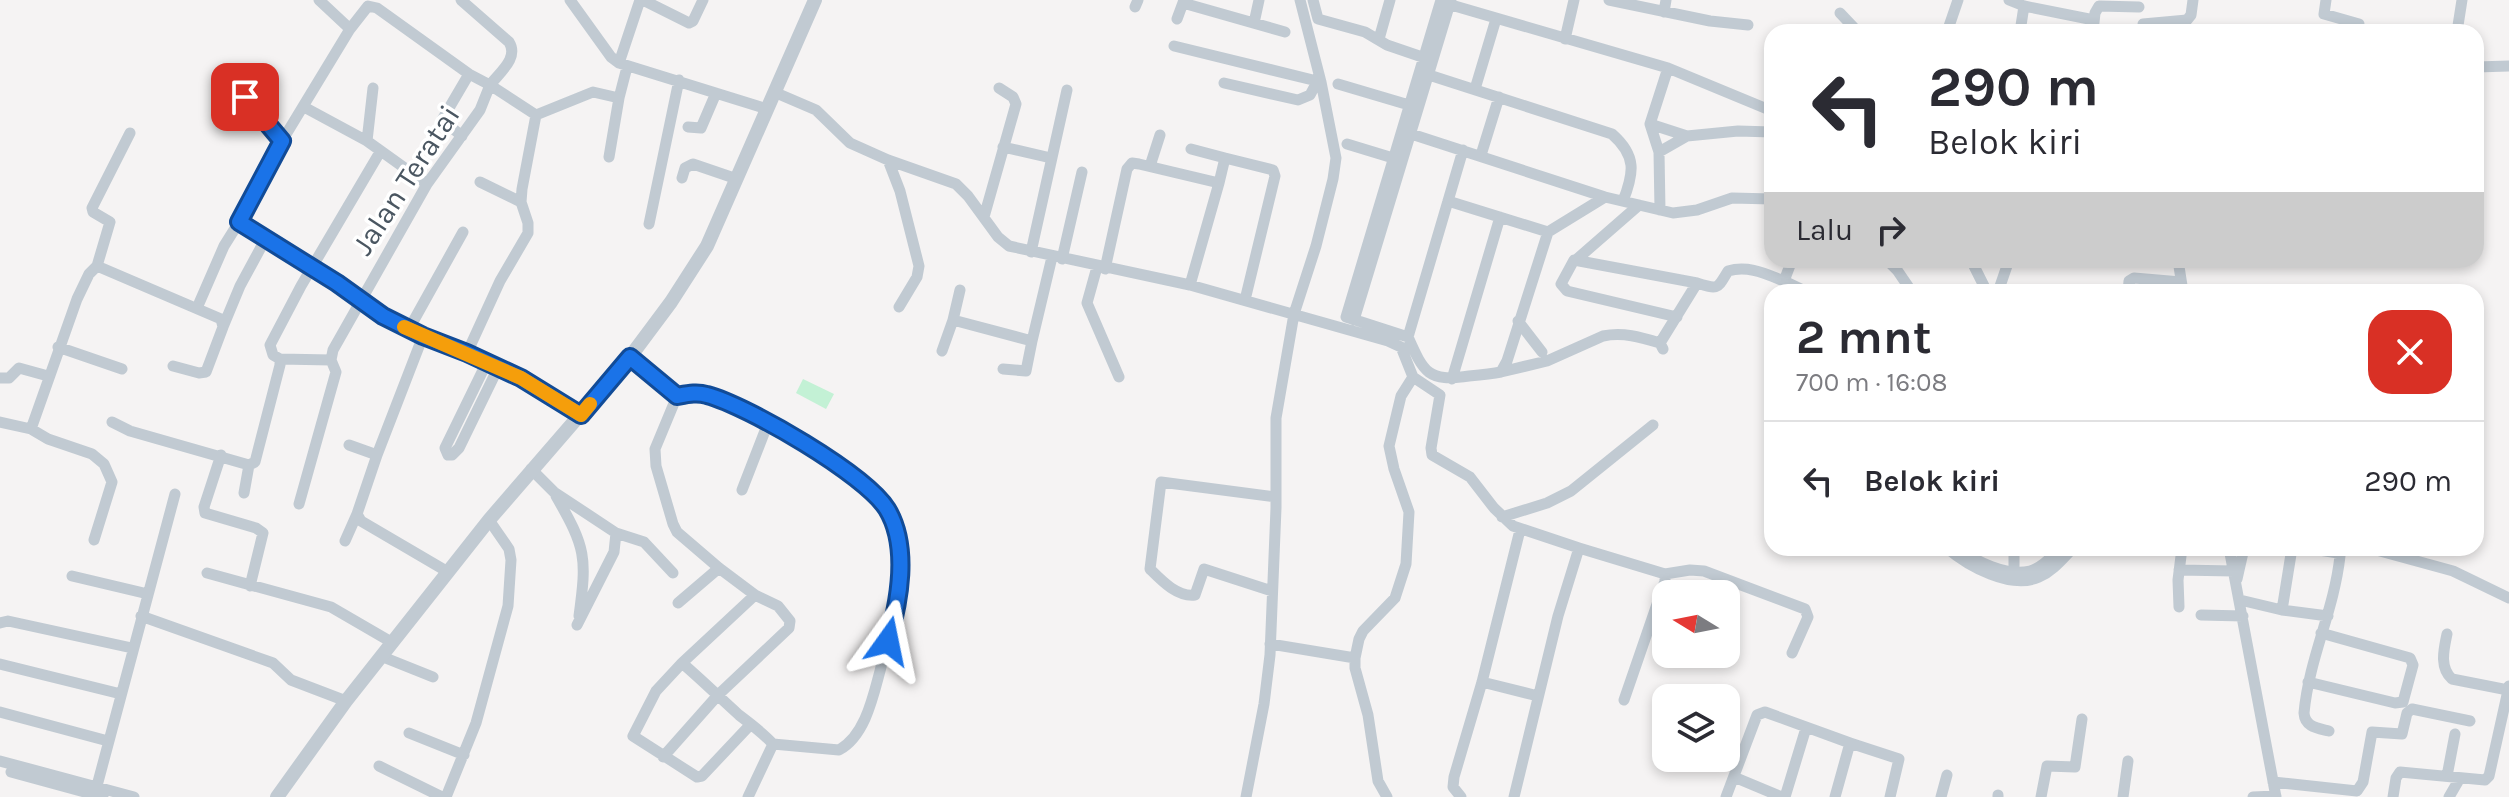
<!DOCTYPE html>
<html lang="id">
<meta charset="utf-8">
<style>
body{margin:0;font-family:Karla,sans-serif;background:#f2f2f3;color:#2b2b33;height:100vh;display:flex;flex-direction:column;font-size:30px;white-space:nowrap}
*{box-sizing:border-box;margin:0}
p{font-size:26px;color:#7c7c81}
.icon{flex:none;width:44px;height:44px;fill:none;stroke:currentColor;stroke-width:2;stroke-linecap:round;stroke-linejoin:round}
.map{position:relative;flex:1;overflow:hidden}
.sheet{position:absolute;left:1764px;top:284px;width:720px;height:272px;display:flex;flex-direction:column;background:#fff;border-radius:24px;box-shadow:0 4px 12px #0003}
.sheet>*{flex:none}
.top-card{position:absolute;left:1764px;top:24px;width:720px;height:244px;border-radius:24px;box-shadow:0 4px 12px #0003;background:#fff;color:#2b2b33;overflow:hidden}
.needle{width:52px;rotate:280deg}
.fabs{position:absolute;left:1652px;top:580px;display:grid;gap:16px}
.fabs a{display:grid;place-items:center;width:88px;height:88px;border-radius:16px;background:#fff;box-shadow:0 4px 12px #0003;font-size:40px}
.pin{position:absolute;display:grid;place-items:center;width:68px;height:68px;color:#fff;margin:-34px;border-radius:16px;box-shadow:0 4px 12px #0006}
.me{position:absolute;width:88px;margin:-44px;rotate:12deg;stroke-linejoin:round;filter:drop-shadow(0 0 6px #0008)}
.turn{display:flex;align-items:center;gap:28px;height:168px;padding:0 32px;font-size:36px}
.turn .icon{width:104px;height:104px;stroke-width:2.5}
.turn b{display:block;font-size:56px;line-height:68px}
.then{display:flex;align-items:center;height:76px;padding:0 32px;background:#0003;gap:16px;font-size:30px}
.round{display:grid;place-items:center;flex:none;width:84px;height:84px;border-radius:24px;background:#f2f2f3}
.head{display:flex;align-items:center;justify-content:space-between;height:136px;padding:0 32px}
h1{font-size:48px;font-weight:700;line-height:60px}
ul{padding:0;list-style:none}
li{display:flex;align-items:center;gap:24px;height:120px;padding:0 32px;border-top:2px solid #e1e1e2}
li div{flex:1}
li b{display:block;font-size:30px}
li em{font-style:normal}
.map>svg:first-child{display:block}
.pitch{fill:#c3f1d5}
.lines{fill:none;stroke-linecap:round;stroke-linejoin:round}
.minor{stroke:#c1cad2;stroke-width:11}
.tertiary{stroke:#c1cad2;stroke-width:14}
.route-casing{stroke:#114b97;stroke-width:20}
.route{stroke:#1a73e8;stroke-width:14}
.slow{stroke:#f59e0b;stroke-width:14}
.labels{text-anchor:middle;stroke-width:7;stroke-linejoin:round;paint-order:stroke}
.street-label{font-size:30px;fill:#4a5661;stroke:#fff}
</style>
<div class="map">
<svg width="2509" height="797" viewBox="0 0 2509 797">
<rect width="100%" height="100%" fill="#f5f3f3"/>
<path class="pitch" d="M803,379L834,394L826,409L796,393Z"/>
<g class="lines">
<path class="minor" d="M319,0L350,29
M461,0L509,42C519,58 500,72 490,85L536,115
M570,0L611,57L619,63L767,109
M643,0L689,23L693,21L703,0
M1313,0L1318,19L1365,32L1387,45L1428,59
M1441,0L1346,317L1408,337L1463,150
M1609,0L1710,21L1748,25
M2009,0L2024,6L2094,20
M2326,0L2324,14L2359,24V32
M1441,2L1668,68L1772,111
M1183,3L1285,32
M1135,7L1138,0
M1664,12L1666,0
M1840,13L1858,32
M1177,19L1184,0
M1254,23L1259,0
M2143,24L2187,20L2191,15L2193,0
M1947,32L1958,0
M2020,32L2024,6
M2093,32L2095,13L2099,6L2139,7
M2457,32L2462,0
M1379,39L1390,0
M1565,39L1574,0
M1174,46L1321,82
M619,63L640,0
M2476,67L2509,66
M1429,75L1612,134C1637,156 1634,173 1623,201
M1224,83L1298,100L1310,95L1317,82
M1338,84L1409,105
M373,88L367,141L427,184
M1475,89L1496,19
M240,91L282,141L239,222L337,283L383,316L423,336L467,353L521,378L581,415
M774,92L816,110L850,143L888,160L956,184L968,196L998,237L1009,246L1190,285L1388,341L1401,347L1413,377L1401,396L1389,446L1394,469L1409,512L1406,564L1395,598L1363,631L1359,639L1355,658V668L1368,715L1378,781L1387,797
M304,107L367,141
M1650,124L1687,136
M688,127L701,128L716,93
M1402,131L1605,197L1673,213L1697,210L1732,198L1772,199
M462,136L442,120L469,74
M282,141L350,29L368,6L377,8L469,74L490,85L480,110L427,184L333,350L331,360L336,372L299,504
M1347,144L1393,158
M1003,147L1051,158
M1191,149L1225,158L1219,183
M1659,152L1687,136L1738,131L1772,132
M1481,155L1499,97
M609,157L619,98L627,67
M1225,158L1273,170L1275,176L1245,300
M888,160L900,191L919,266L917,277L899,307
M1150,166L1160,135
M682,178L685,168L693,164L737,179
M480,182L521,202
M1660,210L1659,152L1650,124L1668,68
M984,217L1016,104L1013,97L999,88
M649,224L679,80
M1548,232L1605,197
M1031,252L1067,90
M1062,259L1082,172
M1576,260L1639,205
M1887,260L1897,270L1912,292
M1971,260L1987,292
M2178,260L2183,292
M97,266L110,222L93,212L92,208L130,133
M1097,267L1087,303L1119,377
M1105,269L1127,169L1132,163L1139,164L1219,183L1190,285
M1784,281L1807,292
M960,290L953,320L1032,341L1052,257
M1998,292L2009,260
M2128,292L2129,281L2134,278L2181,282
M197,308L224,246L239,222
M1677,317L1567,291L1561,284L1574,260L1697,283
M1354,320L1451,0
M1518,321L1542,352
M223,327L240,286L266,238
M409,329L463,232
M423,336L377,455L357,514L361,521L448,572
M1408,337C1424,373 1428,382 1469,376C1480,375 1491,374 1501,372L1507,361L1548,232L1448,201
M58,347L122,369
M1663,349L1660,343L1697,283C1719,290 1717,289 1728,271C1748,265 1766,274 1784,281L1792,260
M942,351L953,320
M467,353L500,281L528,233V223L521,202L522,189L536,115L593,92L619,98
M630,357L677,396L655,449L656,466L673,524L677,532L719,568L755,595L778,606L790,621L789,628L718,695L663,757
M280,359L331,360
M487,362L445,448L448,455H452L459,448L498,368
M1003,369L1026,371L1032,341
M1501,372L1547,361L1603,336C1623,332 1640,337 1660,343
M1413,377L1440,395L1431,448L1432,455L1470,477L1494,508L1513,526L1579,548L1558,616L1514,797
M0,378H9L19,368L48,376
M1452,379L1500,217
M677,396C685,395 693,393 701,394C741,400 846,465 875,495C884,504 890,514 893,526C909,575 892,623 880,671C873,697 865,736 839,750L773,744C763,733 751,724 739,715C720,698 702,680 682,663L656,691L633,736L697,777L702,776L751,724
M0,422L31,429L48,439L92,454L104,464L112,482L94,540
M112,422L130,431L249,465L255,462L280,365V359L273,355L270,345L301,286L380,152
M31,429L77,299L89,274L97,266L221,319L223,327L206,372L199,373L173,366
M349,445L377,455
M221,455L204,507L205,513L256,528L263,533L250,586
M531,469L554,492L616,533L614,552L577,625
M742,490L768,423
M244,493L249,465
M556,496C586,548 587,557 579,616
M1502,517L1547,503L1571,491L1653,425
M616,533L644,542L673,573
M345,541L357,514
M1579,548L1665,574V581L1624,700
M1947,548C1968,566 2011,590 2039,577C2053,571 2063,558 2073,548
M1957,548C1975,561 2007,577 2030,571C2042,568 2052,556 2060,548
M2229,548L2276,797
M2307,548L2338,553L2340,556C2334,611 2309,658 2304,713C2305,727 2317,728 2329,731
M2369,548L2453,571L2509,598
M2179,570L2234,571
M2014,571V548
M207,573L331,607L393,643
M1665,574L1690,570L1704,571L1805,609L1808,617L1792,653
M72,576L148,594
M2237,579L2244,548
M1272,591L1204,569L1195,595C1177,597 1162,581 1150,569L1161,482L1276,497
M2240,600L2282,610L2328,616
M678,603L719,568
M2179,607L2178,580L2182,548
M2282,610L2292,548
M2201,615L2243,616
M141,616L273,663L291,680L346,701
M0,623L8,621L132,648
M2447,634C2444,649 2439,667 2452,679L2508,690
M1270,644L1355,658
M383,657L433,677
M682,663L755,595
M0,664L121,694
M1482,682L1538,696
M2308,682L2395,703L2403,702L2413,665L2410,658L2321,633
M0,712L108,741
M409,733L464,755
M0,761L134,797
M379,766L442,797
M11,772L103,797
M2447,776L2455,734
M1734,777L1782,797
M2273,782L2357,791L2363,782L2372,732L2402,734L2407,713L2412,709L2470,721
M94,797L175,494
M446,797L476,723L508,606L511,560L509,549L489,520
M748,797L773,744
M1246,797L1264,704L1270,655L1276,508V418L1294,314L1316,246L1333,179L1336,158L1321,82L1300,0
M1461,797L1453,787L1454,777L1482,682L1520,530
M1726,797L1757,715L1765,712L1850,743
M1785,797L1806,728
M1835,797L1850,743L1899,759L1890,797
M1941,797L1947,775
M1998,797V795
M2041,797L2047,766L2075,767L2082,719
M2123,797L2128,761
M2253,797L2276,796
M2393,797L2396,778L2400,772L2485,780L2489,776L2509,686
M2449,797L2460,778"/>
<path class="tertiary" d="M277,797L346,701L489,520L630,357L671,302L707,246L815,0"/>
</g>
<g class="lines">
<defs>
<path id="route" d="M245,97L282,141L239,222L337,283L383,316L423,336L467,353L521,378L581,415L630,357L677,396C688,394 697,392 707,395C748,406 865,474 887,509C910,547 899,602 888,641"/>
</defs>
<use href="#route" class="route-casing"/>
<use href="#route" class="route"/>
<path class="slow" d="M404,327L521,378L581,415L590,404"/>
</g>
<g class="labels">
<g class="street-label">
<text transform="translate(406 180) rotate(-57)" y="10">Jalan Teratai</text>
</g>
</g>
</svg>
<div class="fabs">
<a><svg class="needle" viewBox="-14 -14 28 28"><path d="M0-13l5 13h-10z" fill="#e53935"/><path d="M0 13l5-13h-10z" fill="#7c7c81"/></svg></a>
<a><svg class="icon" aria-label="layers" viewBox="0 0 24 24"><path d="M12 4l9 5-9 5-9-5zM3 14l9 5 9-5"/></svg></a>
</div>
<div class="pin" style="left:245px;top:97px;background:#d93025"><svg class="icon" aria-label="arrive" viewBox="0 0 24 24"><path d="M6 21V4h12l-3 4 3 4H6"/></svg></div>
<svg class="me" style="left:888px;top:641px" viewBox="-20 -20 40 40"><path d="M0-17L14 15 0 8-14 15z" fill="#1a73e8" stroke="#fff" stroke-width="4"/></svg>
<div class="top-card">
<div class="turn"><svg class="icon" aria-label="left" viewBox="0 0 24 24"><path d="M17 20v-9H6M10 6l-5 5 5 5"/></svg><div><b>290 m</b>Belok kiri</div></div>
<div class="then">Lalu<svg class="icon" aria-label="right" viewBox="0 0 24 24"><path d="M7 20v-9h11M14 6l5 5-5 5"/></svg></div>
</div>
<section class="sheet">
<div class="head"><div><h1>2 mnt</h1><p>700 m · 16:08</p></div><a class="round" style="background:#d93025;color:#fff"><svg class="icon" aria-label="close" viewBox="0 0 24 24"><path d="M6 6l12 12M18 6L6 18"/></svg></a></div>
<ul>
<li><svg class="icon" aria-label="left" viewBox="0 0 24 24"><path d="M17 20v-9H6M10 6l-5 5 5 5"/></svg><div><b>Belok kiri</b></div><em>290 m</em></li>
</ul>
</section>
</div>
